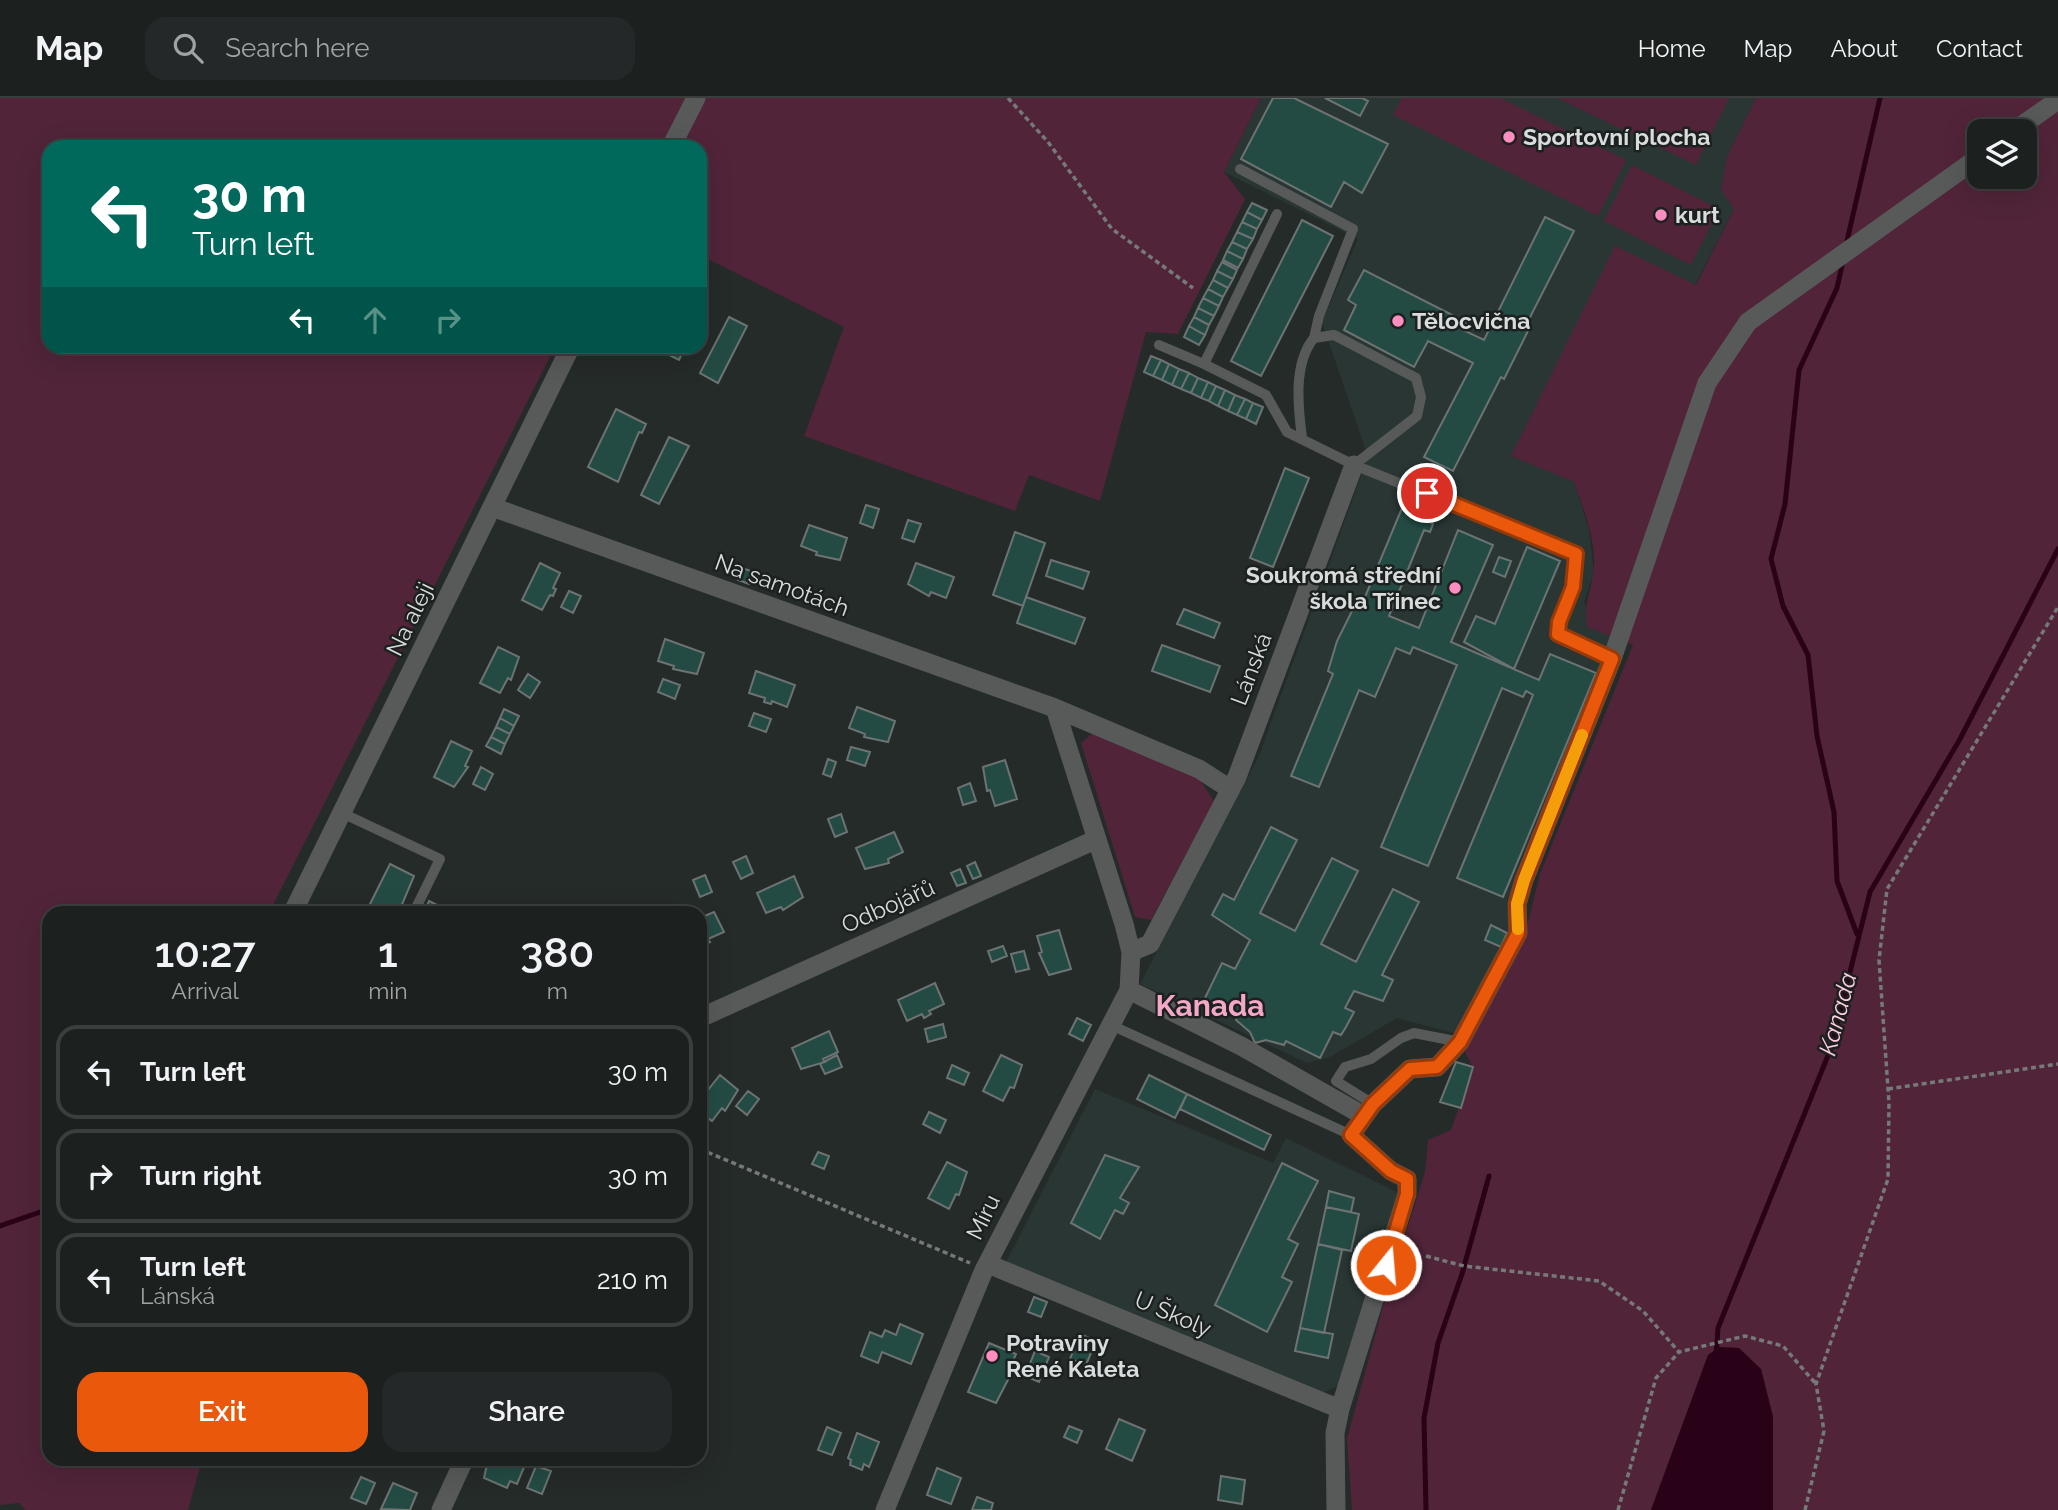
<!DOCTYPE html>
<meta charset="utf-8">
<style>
body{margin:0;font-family:Raleway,sans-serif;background:#252828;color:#f1f3f6;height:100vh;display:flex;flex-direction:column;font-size:26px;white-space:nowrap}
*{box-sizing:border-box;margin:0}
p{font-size:23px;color:#a0a3a4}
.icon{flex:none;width:38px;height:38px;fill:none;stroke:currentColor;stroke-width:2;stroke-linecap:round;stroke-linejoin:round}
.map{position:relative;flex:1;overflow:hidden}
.panel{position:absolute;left:42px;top:808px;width:665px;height:560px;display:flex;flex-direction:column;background:#1c201f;border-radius:21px;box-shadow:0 7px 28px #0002,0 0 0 2px #3a3e3d}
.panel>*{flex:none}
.top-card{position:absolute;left:42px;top:42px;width:665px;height:214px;border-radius:21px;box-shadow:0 7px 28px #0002,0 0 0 2px #3a3e3d;background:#00695c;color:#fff;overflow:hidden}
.buttons{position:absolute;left:1967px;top:21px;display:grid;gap:14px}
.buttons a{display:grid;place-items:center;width:70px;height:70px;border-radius:14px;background:#1c201f;box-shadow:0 7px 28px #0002,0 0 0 2px #3a3e3d;font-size:35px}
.pin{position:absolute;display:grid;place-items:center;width:60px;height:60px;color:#fff;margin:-30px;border:4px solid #fff;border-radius:50%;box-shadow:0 2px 7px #0007}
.me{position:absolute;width:77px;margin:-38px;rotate:17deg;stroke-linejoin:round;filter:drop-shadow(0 0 5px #0008)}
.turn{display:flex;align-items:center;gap:24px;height:147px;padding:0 35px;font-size:32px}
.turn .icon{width:91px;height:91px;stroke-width:2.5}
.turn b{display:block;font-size:49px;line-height:60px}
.lanes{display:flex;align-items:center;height:66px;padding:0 35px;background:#0003;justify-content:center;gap:35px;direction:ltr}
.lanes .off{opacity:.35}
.eta{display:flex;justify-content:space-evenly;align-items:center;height:119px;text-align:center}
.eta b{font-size:42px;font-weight:600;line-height:49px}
.action{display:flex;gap:14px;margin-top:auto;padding:14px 35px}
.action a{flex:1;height:80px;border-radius:21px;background:#ea580c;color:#fff;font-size:28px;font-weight:600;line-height:80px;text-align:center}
.action a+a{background:#252828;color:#f1f3f6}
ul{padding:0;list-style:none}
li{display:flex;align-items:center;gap:21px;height:94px;margin:0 14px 10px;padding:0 21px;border:4px solid #3a3e3d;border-radius:21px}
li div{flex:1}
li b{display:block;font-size:26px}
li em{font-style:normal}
header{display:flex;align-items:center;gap:42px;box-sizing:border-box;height:98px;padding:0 35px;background:#1c201f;border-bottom:2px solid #3a3e3d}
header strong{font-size:33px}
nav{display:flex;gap:38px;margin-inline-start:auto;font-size:24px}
.search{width:490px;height:63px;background:#252828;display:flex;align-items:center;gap:18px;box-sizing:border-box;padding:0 24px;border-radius:21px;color:#a0a3a4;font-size:26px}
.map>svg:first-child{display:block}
.built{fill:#293633}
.green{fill:#512439;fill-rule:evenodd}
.water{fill:#290217}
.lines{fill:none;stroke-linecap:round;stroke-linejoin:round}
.stream{stroke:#290217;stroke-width:5}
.building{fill:#234b44;stroke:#6d7372;stroke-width:2}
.path{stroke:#757a79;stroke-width:3.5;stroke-dasharray:5 3.5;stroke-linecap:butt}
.service{stroke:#575a59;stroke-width:10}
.minor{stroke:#575a59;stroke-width:19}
.route-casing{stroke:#983908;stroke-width:18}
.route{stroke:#ea580c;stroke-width:12}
.slow{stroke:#f59e0b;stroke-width:12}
.poi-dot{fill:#fd8ebf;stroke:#1c2120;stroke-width:2.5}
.labels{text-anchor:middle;stroke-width:5;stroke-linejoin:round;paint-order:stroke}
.poi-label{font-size:23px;font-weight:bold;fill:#d9dcdc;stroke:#1c2120;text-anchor:start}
.street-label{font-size:23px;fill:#d9dcdc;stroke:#1c2120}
.water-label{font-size:24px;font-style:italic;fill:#fdcde0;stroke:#1c2120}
.district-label{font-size:30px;font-weight:bold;fill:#f5a7c8;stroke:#1c2120}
</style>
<header>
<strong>Map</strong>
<div class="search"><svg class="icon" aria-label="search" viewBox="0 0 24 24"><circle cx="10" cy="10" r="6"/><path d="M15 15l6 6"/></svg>Search here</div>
<nav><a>Home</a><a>Map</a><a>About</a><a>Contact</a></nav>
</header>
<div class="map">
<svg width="2058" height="1412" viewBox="0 0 2058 1412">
<rect width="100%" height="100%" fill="#252b29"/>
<path class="built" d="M1261,0H1756L1727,59L1734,111L1695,187L1511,358L1574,383L1589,432L1594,474L1584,505L1615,540L1507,803L1510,835L1457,936L1397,920L1330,959L1307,965L1140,886L1258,660L1368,359L1322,224L1358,141L1224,74Z
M1095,991L1273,1065L1286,1040L1399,1095L1338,1288L1319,1296L1010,1170L1007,1162Z"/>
<path class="green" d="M0,0H1261L1224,74L1245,101L1178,236L1146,234L1100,403L1029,377L1015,413L804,338L844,229L700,157V49H49V248L555,249L269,815L49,816V1362H202L188,1412H25L19,1405L0,1407Z
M1402,0H1501L1626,62L1598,118L1393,17Z
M1557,0H1729L1696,67Z
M1756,0H2058V1412H1773V1319L1761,1271L1708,1257L1651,1412H1352L1347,1341L1383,1208L1425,1074L1428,1042L1451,1032L1473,969L1465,954L1525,836L1540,776L1633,547L1587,529C1584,501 1590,500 1593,475C1598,445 1583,411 1574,384L1511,358L1615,148L1696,187L1734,111L1721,92L1727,59ZM1979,33H2025V79H1979Z
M1632,67L1719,111L1691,167L1604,123Z
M1097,632L1195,675L1214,703L1151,822L1135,819L1081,645Z"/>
<path class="water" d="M1719,1249L1739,1250L1761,1271L1773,1319V1412H1651L1708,1257Z"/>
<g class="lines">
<path class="stream" d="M1846,147L1880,0
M1843,163L1837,190L1799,272L1785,406L1771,461L1783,508L1808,557L1817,638L1834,714L1837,783L1857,836
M0,1128L49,1111
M1716,1258L1718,1230L1831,950L1870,794L1960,641L2058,451
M1426,1412L1424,1320L1438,1245L1462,1176L1489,1078"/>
</g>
<path class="building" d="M1273,0H1294L1388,46L1362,95L1344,84L1331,109L1241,61Z
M1325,0H1362L1368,3L1360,18Z
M1252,105L1267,112L1262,122L1247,114Z
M1247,114L1262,122L1257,131L1242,124Z
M1545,119L1574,133L1526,227L1530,229L1504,281L1501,279L1453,373L1424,359L1473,265L1428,243L1414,269L1344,232L1356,207L1348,202L1364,172L1466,224L1463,232L1484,242Z
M1302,122L1333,138L1261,278L1231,263Z
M1242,124L1257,131L1253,141L1237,134Z
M1237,134L1253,141L1247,151L1232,144Z
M1232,144L1247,151L1243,161L1227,153Z
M1227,153L1243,161L1238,170L1223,162Z
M1222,164L1237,172L1233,181L1217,173Z
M1217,173L1233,181L1228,190L1213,182Z
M1213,182L1228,190L1223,199L1208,191Z
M1208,191L1223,199L1219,208L1203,200Z
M1203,200L1219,208L1214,218L1198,210Z
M1198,210L1214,218L1209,227L1194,219Z
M729,219L747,228L718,285L700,275Z
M1194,219L1209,227L1205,237L1189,228Z
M1189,228L1205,237L1199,247L1184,239Z
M651,248H682L683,253L679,262Z
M1151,258L1161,262L1153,278L1144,274Z
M1161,262L1169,266L1162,282L1153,278Z
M1169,266L1179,271L1172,287L1162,282Z
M1179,271L1189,275L1181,291L1172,287Z
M1189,275L1198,280L1191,295L1181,291Z
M1198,280L1208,284L1201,300L1191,295Z
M1208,284L1216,288L1209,303L1201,300Z
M1216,288L1225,292L1218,308L1209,303Z
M1225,292L1235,297L1228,313L1218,308Z
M1235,297L1245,301L1237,317L1228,313Z
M1245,301L1253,305L1246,321L1237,317Z
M1253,305L1263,309L1256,326L1246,321Z
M616,311L646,326L642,335L639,334L618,384L588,369Z
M669,339L689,348L659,406L641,397Z
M1285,370L1309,380L1273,469L1250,460Z
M866,407L879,411L873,430L860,425Z
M1402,410L1433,426L1430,434L1424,432L1389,518L1419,530L1458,432L1493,447L1451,544L1539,582L1550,556L1596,575L1503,799L1457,780L1533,597L1526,593L1523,599L1502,590L1428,768L1381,749L1457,567L1413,549L1410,556L1396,550L1375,599L1359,592L1319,689L1291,678L1333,576L1328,573L1337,543L1354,509L1360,511Z
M908,422L921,426L914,444L902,440Z
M809,427L847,440L840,462L816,457L817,454L801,448Z
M1015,434L1045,445L1023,508L993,497Z
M1527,449L1560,463L1514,571L1464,544L1476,518L1495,526Z
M1499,459L1511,463L1505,479L1493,474Z
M1051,462L1089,474L1083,491L1046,478Z
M540,465L560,475L553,490L556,491L553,498L550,497L542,512L522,502Z
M916,465L954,479L946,500L931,494L929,498L908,486Z
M742,470L754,474L749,486L738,482Z
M569,493L581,498L573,515L561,509Z
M1026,499L1085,520L1075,546L1017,525Z
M1184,511L1220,525L1214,540L1177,526Z
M665,541L704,555L697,576L673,571L674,568L658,563Z
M1162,547L1220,568L1210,594L1152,573Z
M498,549L519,559L511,582L508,580L500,595L480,585Z
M756,573L795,587L787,609L772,603L771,606L764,604L765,600L749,595Z
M528,576L540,584L530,600L518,592Z
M663,581L680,587L675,601L658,594Z
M857,609L895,623L888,644L864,639L865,636L849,630Z
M504,611L519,618L514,628L500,620Z
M754,615L771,621L766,634L749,628Z
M500,620L514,628L510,636L496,629Z
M496,629L510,636L505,646L491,639Z
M491,639L505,646L501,656L486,648Z
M451,643L472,653L465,668L468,669L454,689L434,679Z
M851,649L870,654L865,668L847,662Z
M828,661L836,664L831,679L823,676Z
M1005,662L1017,701L995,708L990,692L987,693L983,669Z
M481,669L493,676L485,692L473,686Z
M970,685L976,703L963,707L958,690Z
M841,716L847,734L835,739L828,721Z
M1271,729L1297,742L1260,815L1295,833L1332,760L1358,773L1321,846L1356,864L1393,791L1419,804L1382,877L1393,882L1383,903L1354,893L1345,910L1354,914L1346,929L1341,937L1333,934L1320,960L1286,943L1284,947L1266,942L1255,945L1250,934L1236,922L1237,919L1204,902L1222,865L1235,871L1250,842L1212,817L1223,796L1234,802Z
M894,734L903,754L888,761L889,765L865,771L856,750Z
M746,758L753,775L741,781L733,764Z
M975,764L981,778L973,781L967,768Z
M390,766L414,778L398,816H365Z
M960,771L966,785L957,788L951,775Z
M705,777L712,794L700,799L693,782Z
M794,778L803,799L783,812L781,809L766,815L757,795Z
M429,803L445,811L443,816H424Z
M714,814L724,834L708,841L710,844L703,847L700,845V820Z
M1491,827L1507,835L1501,849L1485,842Z
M1059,832L1071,871L1049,877L1039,855L1042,854L1037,838Z
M1003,848L1007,858L992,864L988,853Z
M1024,853L1029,871L1016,874L1011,856Z
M935,885L944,906L929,913L931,916L924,920L922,916L907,923L898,902Z
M1077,920L1091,927L1083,943L1069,936Z
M943,926L946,939L928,944L925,931Z
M829,933L838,954L823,961L825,964L801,971L792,950Z
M837,957L842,969L825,976L820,966Z
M1001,957L1022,967L1014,990L1010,989L1003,1003L983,993Z
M1456,964L1473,969L1461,1010L1440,1004Z
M952,967L969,975L964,987L947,980Z
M720,977L738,992L725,1013L722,1010L712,1023L700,1014V1002Z
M1149,977L1187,996L1175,1020L1137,1001Z
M748,993L759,1001L747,1017L736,1008Z
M1187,996L1271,1037L1264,1052L1180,1011Z
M929,1014L946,1022L940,1035L923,1026Z
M818,1054L829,1058L824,1071L812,1066Z
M1105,1057L1139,1069L1120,1100L1129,1105L1123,1116L1115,1112L1100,1141L1071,1125Z
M947,1064L967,1074L959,1097L956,1096L949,1111L928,1100Z
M1282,1065L1318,1083L1288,1141L1298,1146L1282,1179L1292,1184L1267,1234L1215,1207Z
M1329,1093L1354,1100L1351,1114L1326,1109Z
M1326,1109L1359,1116L1351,1153L1318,1146Z
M1318,1146L1342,1152L1324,1235L1300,1230Z
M1034,1199L1047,1204L1041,1219L1028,1214Z
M900,1226L923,1236L911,1266L882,1254L878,1265L861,1258L870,1234L882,1239L885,1232L896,1237Z
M1300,1230L1333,1236L1328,1260L1295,1253Z
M1080,1236L1096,1243L1086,1267L1070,1261Z
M989,1245L1016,1256L1009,1272L1012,1274L996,1305L968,1294Z
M1035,1253L1049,1259L1039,1284L1025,1278Z
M1119,1321L1145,1332L1132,1363L1106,1351Z
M1069,1328L1082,1333L1077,1345L1064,1339Z
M827,1329L841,1335L832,1357L818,1352Z
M857,1335L879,1344L869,1369L864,1366L862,1372L850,1367L851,1362L848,1360Z
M488,1362H527L517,1386L510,1383L507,1390L484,1380Z
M536,1368L551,1373L542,1396L527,1390Z
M937,1370L961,1380L951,1406L927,1397Z
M1221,1378L1245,1382L1242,1406L1218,1402Z
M361,1379L375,1385L366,1406L351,1400Z
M393,1385L417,1395L410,1412L381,1411Z
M977,1399L993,1405L991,1412H972Z"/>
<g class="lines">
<path class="path" d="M1008,0L1048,44L1112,131L1193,190
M1888,991L2058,966
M700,1051L970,1165
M1426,1158L1464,1168L1599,1183L1643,1213L1679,1254L1745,1238L1783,1248L1816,1286
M1618,1412L1656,1280L1679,1254
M1805,1412L1824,1333L1816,1286L1888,1081L1889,1005L1879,862L1887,791L2058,509"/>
<path class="service" d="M1240,71L1353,131L1319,218L1314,240
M1277,116L1204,266L1266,297L1287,334L1354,367L1576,456L1573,489L1559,524L1558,536L1612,561
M1159,247L1204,266
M1302,340C1298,309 1293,265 1314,240L1334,237L1416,280L1421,299L1417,318L1354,367
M342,715L440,761L413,816
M1111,927L1351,1037
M1373,1006L1336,983L1345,969L1371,961L1401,940L1414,935L1460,944"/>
<path class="minor" d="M2014,33L2058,2
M671,49L696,0
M492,409L1055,610L1199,671L1230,691
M292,816L571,248
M1131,854L1150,846L1237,679L1354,367
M1129,892L1241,948L1364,1018
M700,920L1097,741
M988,1166L1340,1311
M441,1412L464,1362
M885,1412L984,1172L1129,892L1131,854L1124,826L1055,610
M1336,1412L1335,1335L1340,1311L1407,1096V1081L1391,1073L1351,1037L1373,1006L1410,971L1437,969L1460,944L1518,835L1517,806L1524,782L1612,561L1707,285L1748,224L1979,59"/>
</g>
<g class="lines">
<defs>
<path id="route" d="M1386,1167L1407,1096V1081L1391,1073L1351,1037L1373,1006L1410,971L1437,969L1460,944L1518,835L1517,806L1524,782L1612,561L1558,536L1559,524L1573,489L1576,456L1427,395"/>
</defs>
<use href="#route" class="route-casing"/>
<use href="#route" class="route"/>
<path class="slow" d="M1518,831L1517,806L1524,782L1582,637"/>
</g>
<g class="poi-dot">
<circle cx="1509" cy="39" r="7"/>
<circle cx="1661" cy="117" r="7"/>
<circle cx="1398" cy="223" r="7"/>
<circle cx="1455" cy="490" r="7"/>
<circle cx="992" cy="1258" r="7"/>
</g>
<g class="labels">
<g class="poi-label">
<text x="1523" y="47">Sportovní plocha</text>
<text x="1675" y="125">kurt</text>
<text x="1412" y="231">Tělocvična</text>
<text x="1441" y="485" text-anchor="end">Soukromá střední<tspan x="1441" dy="26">škola Třinec</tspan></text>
<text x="1006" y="1253">Potraviny<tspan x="1006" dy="26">René Kaleta</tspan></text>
</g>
<g class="street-label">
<text transform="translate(782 487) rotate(20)" y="8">Na samotách</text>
<text transform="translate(410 521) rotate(-64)" y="8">Na aleji</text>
<text transform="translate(1251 571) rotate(-69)" y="8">Lánská</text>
<text transform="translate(888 808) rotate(-24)" y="8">Odbojářů</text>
<text transform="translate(983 1119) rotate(-64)" y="8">Míru</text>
<text transform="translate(1173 1216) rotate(23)" y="8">U Školy</text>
</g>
<g class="water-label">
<text transform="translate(1838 916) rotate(-75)" y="8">Kanada</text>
</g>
<g class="district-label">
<text x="1210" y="918">Kanada</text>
</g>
</g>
</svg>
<div class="buttons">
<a><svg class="icon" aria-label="layers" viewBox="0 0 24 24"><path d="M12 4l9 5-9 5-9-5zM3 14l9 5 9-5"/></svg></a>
</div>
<div class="pin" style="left:1427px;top:395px;background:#d93025"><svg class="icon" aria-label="arrive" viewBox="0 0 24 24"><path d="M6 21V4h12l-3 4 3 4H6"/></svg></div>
<svg class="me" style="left:1386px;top:1167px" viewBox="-20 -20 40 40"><circle r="17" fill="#ea580c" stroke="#fff" stroke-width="3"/><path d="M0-11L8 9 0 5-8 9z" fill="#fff"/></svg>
<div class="top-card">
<div class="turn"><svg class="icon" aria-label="left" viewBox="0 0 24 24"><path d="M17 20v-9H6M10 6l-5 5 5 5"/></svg><div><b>30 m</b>Turn left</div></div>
<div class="lanes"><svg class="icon" aria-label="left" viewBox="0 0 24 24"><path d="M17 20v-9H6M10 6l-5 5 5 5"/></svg><svg class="icon off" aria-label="ahead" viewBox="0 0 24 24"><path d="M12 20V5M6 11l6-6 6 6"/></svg><svg class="icon off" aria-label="right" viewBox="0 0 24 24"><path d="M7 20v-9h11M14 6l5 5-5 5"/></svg></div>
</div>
<section class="panel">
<div class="eta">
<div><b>10:27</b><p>Arrival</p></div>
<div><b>1</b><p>min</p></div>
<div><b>380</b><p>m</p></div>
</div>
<ul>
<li><svg class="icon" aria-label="left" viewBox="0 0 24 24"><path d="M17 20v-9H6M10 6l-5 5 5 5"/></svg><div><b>Turn left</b></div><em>30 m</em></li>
<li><svg class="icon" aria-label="right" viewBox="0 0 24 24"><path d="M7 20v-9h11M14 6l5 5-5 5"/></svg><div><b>Turn right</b></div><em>30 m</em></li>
<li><svg class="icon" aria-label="left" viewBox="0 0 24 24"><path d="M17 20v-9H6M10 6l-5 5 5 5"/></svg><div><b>Turn left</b><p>Lánská</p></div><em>210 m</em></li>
</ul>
<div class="action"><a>Exit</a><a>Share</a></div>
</section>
</div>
